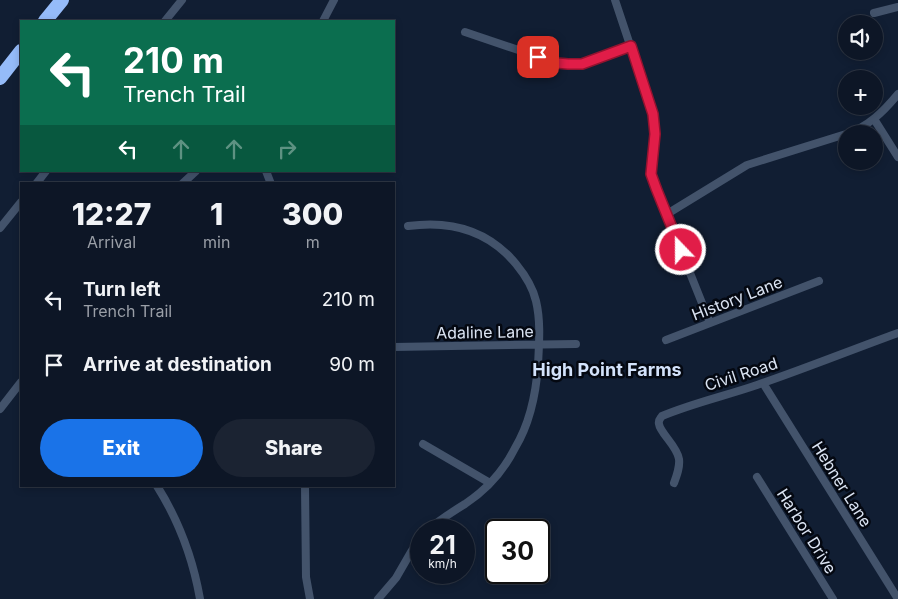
<!DOCTYPE html>
<meta charset="utf-8">
<style>
body{margin:0;font-family:Inter,sans-serif;background:#1b2332;color:#f1f3f6;height:100vh;display:flex;flex-direction:column;font-size:19px;white-space:nowrap}
*{box-sizing:border-box;margin:0}
p{font-size:16px;color:#9a9fa7}
.icon{flex:none;width:28px;height:28px;fill:none;stroke:currentColor;stroke-width:2;stroke-linecap:round;stroke-linejoin:round}
.map{position:relative;flex:1;overflow:hidden}
.side{position:absolute;left:20px;top:182px;width:375px;height:305px;display:flex;flex-direction:column;background:#0d1626;border-radius:0px;box-shadow:0 2px 8px #0003,0 0 0 1px #2d3543}
.side>*{flex:none}
.banner{position:absolute;left:20px;top:20px;width:375px;height:152px;border-radius:0px;box-shadow:0 2px 8px #0003,0 0 0 1px #2d3543;background:#0b6e4f;color:#fff;overflow:hidden}
.controls{position:absolute;left:838px;top:15px;display:grid;gap:10px}
.controls a{display:grid;place-items:center;width:45px;height:45px;border-radius:50%;background:#0d1626;box-shadow:0 2px 8px #0003,0 0 0 1px #2d3543;font-size:25px}
.speed{position:absolute;left:410px;top:519px;display:flex;gap:10px;font-size:25px;font-weight:700;text-align:center}
.speed>*{display:grid;place-content:center;width:65px;height:65px;border-radius:50%;background:#0d1626;box-shadow:0 2px 8px #0003,0 0 0 1px #2d3543;line-height:1}
.speed small{font-size:12px;font-weight:400}
.speed .limit{border:2px solid #111;border-radius:8px;background:#fff;color:#111}
.pin{position:absolute;display:grid;place-items:center;width:42px;height:42px;color:#fff;margin:-21px;border-radius:10px;box-shadow:0 2px 8px #0006}
.me{position:absolute;width:55px;margin:-28px;rotate:338deg;stroke-linejoin:round;filter:drop-shadow(0 0 4px #0008)}
.turn{display:flex;align-items:center;gap:18px;height:105px;padding:0 20px;font-size:22px}
.turn .icon{width:65px;height:65px;stroke-width:2.5}
.turn b{display:block;font-size:35px;line-height:42px}
.lanes{display:flex;align-items:center;height:48px;padding:0 20px;background:#0003;justify-content:center;gap:25px;direction:ltr}
.lanes .off{opacity:.35}
.eta{display:flex;justify-content:space-evenly;align-items:center;height:85px;text-align:center}
.eta b{font-size:30px;font-weight:800;line-height:35px}
.action{display:flex;gap:10px;margin-top:auto;padding:10px 20px}
.action a{flex:1;height:58px;border-radius:30px;background:#1a73e8;color:#fff;font-size:20px;font-weight:800;line-height:58px;text-align:center}
.action a+a{background:#1b2332;color:#f1f3f6}
ul{padding:0;list-style:none}
li{display:flex;align-items:center;gap:15px;height:65px;padding:0 20px}
li div{flex:1}
li b{display:block;font-size:19px}
li em{font-style:normal}
.map>svg:first-child{display:block}
.lines{fill:none;stroke-linecap:round;stroke-linejoin:round}
.street{stroke:#43536b;stroke-width:8}
.highway{stroke:#95bbf9;stroke-width:14}
.route-casing{stroke:#92132f;stroke-width:12}
.route{stroke:#e11d48;stroke-width:9}
.labels{text-anchor:middle;stroke-width:5;stroke-linejoin:round;paint-order:stroke}
.street-label{font-size:16px;fill:#dbe4f3;stroke:#040811}
.neighbourhood-label{font-size:18px;font-weight:bold;fill:#d3e2fa;stroke:#040811}
</style>
<div class="map">
<svg width="898" height="599" viewBox="0 0 898 599">
<rect width="100%" height="100%" fill="#111e33"/>
<g class="lines">
<path class="street" d="M615,0L653,114L655,134L651,174L656,188L710,323
M874,13L898,7
M165,21L182,0
M323,21L334,0
M465,32L557,63L568,64H582L631,46
M874,119L898,157
M846,134C868,127 884,111 898,94
M266,171L271,184
M36,184L46,171
M182,184L196,171
M667,214L747,165L846,134
M408,226C451,220 488,230 516,264C525,275 533,288 536,301C541,322 539,344 538,365C536,394 530,423 515,448C504,470 486,490 465,504C452,512 439,520 428,530
M0,228L21,202
M666,340L819,281
M394,347L576,344
M763,383L898,599
M0,409L21,382
M423,444L490,483
M757,477L833,599
M674,483C677,475 680,467 679,459C677,446 660,433 659,424C658,420 660,419 662,416C693,403 725,396 757,385C804,369 851,350 898,333
M157,486C179,521 193,559 200,599
M305,486L306,577L310,599
M378,599L396,578L411,552L421,537"/>
<path class="highway" d="M45,21L62,0
M0,78L21,51"/>
</g>
<g class="lines">
<defs>
<path id="route" d="M538,57L557,63L568,64H582L631,46L653,114L655,134L651,174L656,188L681,250"/>
</defs>
<use href="#route" class="route-casing"/>
<use href="#route" class="route"/>
</g>
<g class="labels">
<g class="street-label">
<text transform="translate(737 298) rotate(-21)" y="6">History Lane</text>
<text transform="translate(485 332) rotate(-1)" y="6">Adaline Lane</text>
<text transform="translate(741 374) rotate(-18)" y="6">Civil Road</text>
<text transform="translate(842 484) rotate(58)" y="6">Hebner Lane</text>
<text transform="translate(807 531) rotate(58)" y="6">Harbor Drive</text>
</g>
<g class="neighbourhood-label">
<text x="607" y="376">High Point Farms</text>
</g>
</g>
</svg>
<div class="controls">
<a><svg class="icon" aria-label="sound" viewBox="0 0 24 24"><path d="M4 9h4l5-4v14l-5-4H4zM17 9q2 3 0 6"/></svg></a>
<a>+</a>
<a>−</a>
</div>
<div class="speed"><div>21<small>km/h</small></div><div class="limit">30</div></div>
<div class="pin" style="left:538px;top:57px;background:#d93025"><svg class="icon" aria-label="arrive" viewBox="0 0 24 24"><path d="M6 21V4h12l-3 4 3 4H6"/></svg></div>
<svg class="me" style="left:681px;top:250px" viewBox="-20 -20 40 40"><circle r="17" fill="#e11d48" stroke="#fff" stroke-width="3"/><path d="M0-11L8 9 0 5-8 9z" fill="#fff"/></svg>
<div class="banner">
<div class="turn"><svg class="icon" aria-label="left" viewBox="0 0 24 24"><path d="M17 20v-9H6M10 6l-5 5 5 5"/></svg><div><b>210 m</b>Trench Trail</div></div>
<div class="lanes"><svg class="icon" aria-label="left" viewBox="0 0 24 24"><path d="M17 20v-9H6M10 6l-5 5 5 5"/></svg><svg class="icon off" aria-label="ahead" viewBox="0 0 24 24"><path d="M12 20V5M6 11l6-6 6 6"/></svg><svg class="icon off" aria-label="ahead" viewBox="0 0 24 24"><path d="M12 20V5M6 11l6-6 6 6"/></svg><svg class="icon off" aria-label="right" viewBox="0 0 24 24"><path d="M7 20v-9h11M14 6l5 5-5 5"/></svg></div>
</div>
<section class="side">
<div class="eta">
<div><b>12:27</b><p>Arrival</p></div>
<div><b>1</b><p>min</p></div>
<div><b>300</b><p>m</p></div>
</div>
<ul>
<li><svg class="icon" aria-label="left" viewBox="0 0 24 24"><path d="M17 20v-9H6M10 6l-5 5 5 5"/></svg><div><b>Turn left</b><p>Trench Trail</p></div><em>210 m</em></li>
<li><svg class="icon" aria-label="arrive" viewBox="0 0 24 24"><path d="M6 21V4h12l-3 4 3 4H6"/></svg><div><b>Arrive at destination</b></div><em>90 m</em></li>
</ul>
<div class="action"><a>Exit</a><a>Share</a></div>
</section>
</div>
